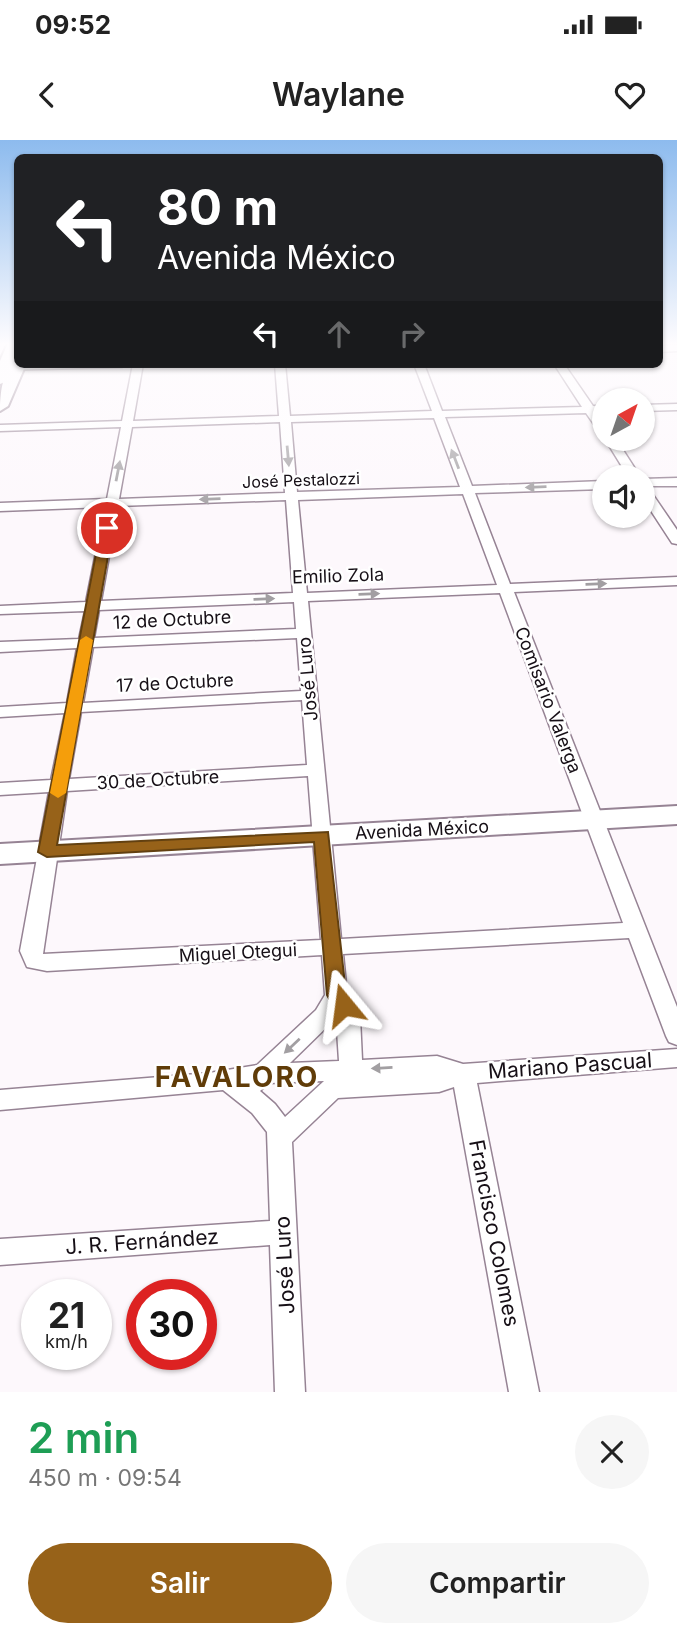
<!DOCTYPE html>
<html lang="es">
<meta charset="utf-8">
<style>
body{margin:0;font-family:Inter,sans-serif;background:#f6f6f6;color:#222;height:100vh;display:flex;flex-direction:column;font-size:26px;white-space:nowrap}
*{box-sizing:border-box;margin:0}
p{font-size:23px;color:#767676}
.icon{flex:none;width:38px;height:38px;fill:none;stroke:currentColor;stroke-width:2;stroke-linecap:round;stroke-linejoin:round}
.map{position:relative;height:1252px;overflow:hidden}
.details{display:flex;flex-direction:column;background:#fff;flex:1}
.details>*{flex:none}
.banner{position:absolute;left:14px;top:14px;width:649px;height:214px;border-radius:10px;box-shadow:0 2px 5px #0004;background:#202124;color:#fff;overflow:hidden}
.needle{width:46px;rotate:40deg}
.buttons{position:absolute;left:592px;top:248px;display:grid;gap:14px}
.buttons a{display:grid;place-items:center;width:63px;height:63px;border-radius:50%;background:#fff;box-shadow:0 2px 5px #0004;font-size:35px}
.speed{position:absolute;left:21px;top:1139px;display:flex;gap:14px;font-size:35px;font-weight:700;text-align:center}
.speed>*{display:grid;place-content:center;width:91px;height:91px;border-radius:50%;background:#fff;box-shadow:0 2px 5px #0004;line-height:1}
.speed small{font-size:18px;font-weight:400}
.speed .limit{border:10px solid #d22;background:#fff;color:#111}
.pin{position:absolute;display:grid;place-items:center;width:60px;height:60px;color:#fff;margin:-30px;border:4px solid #fff;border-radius:50%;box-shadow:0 2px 7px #0007}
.me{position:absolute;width:77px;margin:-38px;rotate:344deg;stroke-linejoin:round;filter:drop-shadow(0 0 5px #0008)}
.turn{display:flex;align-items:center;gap:24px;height:147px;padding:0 28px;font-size:32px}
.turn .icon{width:91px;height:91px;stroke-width:2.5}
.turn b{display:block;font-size:49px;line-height:60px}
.lanes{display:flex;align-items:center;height:66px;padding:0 28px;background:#0003;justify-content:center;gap:35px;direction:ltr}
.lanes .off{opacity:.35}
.round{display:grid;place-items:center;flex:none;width:74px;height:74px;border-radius:37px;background:#f6f6f6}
.overview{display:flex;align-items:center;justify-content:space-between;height:119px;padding:0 28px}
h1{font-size:42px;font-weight:600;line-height:52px;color:#1e9e55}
.action{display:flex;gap:14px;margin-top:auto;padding:14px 28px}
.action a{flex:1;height:80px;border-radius:42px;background:#976219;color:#fff;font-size:28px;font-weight:600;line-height:80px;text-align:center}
.action a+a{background:#f6f6f6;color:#222}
.status{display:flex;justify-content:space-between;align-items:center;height:49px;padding:0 35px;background:#fff;direction:ltr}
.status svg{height:19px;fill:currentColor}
header{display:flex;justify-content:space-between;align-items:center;height:91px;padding:0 28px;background:#fff;font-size:32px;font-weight:600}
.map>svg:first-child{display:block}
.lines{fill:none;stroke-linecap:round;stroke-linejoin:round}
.street-casing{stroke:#968394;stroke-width:3}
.secondary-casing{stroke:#968394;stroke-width:4}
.primary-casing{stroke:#968394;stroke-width:4}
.street{fill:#fff;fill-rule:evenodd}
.secondary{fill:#fff;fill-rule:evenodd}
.primary{fill:#fff;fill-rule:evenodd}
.oneway{fill:#a29fa2}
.route{fill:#976219;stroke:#624010;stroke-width:2}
.slow{fill:#f59e0b}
.labels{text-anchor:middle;stroke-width:5;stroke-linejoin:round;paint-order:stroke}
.far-street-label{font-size:16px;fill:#160f16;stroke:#fff}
.street-label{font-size:18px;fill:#160f16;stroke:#fff}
.near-street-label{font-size:21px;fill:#160f16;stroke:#fff}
.near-district-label{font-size:28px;font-weight:bold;letter-spacing:2px;fill:#603c08;stroke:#fff}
</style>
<div class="status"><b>09:52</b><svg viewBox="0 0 49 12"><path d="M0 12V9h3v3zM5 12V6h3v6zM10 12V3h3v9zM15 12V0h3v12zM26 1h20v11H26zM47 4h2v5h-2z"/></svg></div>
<header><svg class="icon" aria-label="back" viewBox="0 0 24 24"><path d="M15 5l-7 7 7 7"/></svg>Waylane<svg class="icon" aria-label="heart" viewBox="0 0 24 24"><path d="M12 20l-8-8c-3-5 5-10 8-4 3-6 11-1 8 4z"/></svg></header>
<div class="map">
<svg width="677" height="1252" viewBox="0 0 677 1252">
<rect width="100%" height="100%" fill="#fdf8fc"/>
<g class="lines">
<defs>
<path id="street" d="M677,205V211L660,212V206Z
M0,224H127L122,227L0,230Z
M133,224H143L133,281L279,276L275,224H285L290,276L432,271L414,224H424L442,271L582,267L554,224H564L593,266H604V272H597L604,283V294L600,293L586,273L445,277L472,346L604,341V349L475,353L510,444L677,437V445L514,452L677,867V905L669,902L666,896L629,798L343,814L347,854L360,877L362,920L437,916L463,924L677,909V927L477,943L539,1252H509L454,947L439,952L338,958L292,1002L305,1252H275L270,1105L0,1125V1099L270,1081L267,992L252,973L223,950L0,970V950L209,933L257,925L316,870L325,855L322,815L47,831L27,827L20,811L49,652L0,655V643L51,640L65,573L0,577V567L67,563L77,508L0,512V502L79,499L85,471L0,474V466L86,462L105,367L0,371V363L107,359L121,287L0,291V285L122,281ZM434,278L460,347L297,352L291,282ZM280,282L285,353L119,359L132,287ZM463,354L497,445L307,453L298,360ZM286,360L293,453L101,461L118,366ZM500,453L623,783L341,799L308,461ZM294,462L296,489L94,498L99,470ZM297,498L301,551L83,563L93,507ZM302,560L307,625L69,639L81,572ZM308,636L321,800L43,814L67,651ZM336,875L339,921L290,923L332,882ZM324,941L285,977L275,964L260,951L269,943Z
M677,264V270L642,271V265Z
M605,299H616L641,338H629Z
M677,338V346H647L677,390V404L672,403L642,357V339Z"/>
<path id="secondary" d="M18,220V224H26L8,266L0,271C0,254 2,229 18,220Z
M677,666V684L0,724V704Z"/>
<path id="primary" d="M8,203H18C18,215 14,240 0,244V221Z"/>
</defs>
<use href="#street" class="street-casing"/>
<use href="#secondary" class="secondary-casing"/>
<use href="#primary" class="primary-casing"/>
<use href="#street" class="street"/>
<use href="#secondary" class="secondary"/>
<use href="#primary" class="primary"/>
</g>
<defs><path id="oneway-solid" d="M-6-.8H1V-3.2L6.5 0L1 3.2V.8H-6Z" transform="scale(1.75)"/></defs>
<g class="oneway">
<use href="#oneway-solid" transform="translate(288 316) rotate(85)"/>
<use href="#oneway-solid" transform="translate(455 319) rotate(-111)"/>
<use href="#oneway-solid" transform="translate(118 331) rotate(-79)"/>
<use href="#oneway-solid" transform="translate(536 347) rotate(178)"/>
<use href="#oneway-solid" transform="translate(210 359) rotate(178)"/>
<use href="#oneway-solid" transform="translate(596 444) rotate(-2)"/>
<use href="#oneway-solid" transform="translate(369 454) rotate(-2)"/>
<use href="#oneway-solid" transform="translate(264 459) rotate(-2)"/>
<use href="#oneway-solid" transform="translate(292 906) rotate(137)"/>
<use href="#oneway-solid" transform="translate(382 928) rotate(177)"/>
</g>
<linearGradient id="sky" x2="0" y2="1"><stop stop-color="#8dbbee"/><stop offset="0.54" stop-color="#fefcfe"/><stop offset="1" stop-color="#fefcfe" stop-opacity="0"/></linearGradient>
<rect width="677" height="378" fill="url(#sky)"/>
<path class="route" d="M107,385L113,388L57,705L328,692L346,853L354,865L351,870C338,875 333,866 327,855L314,702L47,717L38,712L101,388Z"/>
<path class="slow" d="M86,496L93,500L66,653L58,658L50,653L80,500Z"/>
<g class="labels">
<g class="far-street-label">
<text transform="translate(301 340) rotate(-2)" y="6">José Pestalozzi</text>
</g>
<g class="street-label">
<text transform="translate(338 436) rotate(-2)" y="6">Emilio Zola</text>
<text transform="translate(172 480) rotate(-3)" y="6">12 de Octubre</text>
<text transform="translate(308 539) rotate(-95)" y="6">José Luro</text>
<text transform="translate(175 543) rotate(-3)" y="6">17 de Octubre</text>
<text transform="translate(548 560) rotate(69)" y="6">Comisario Valerga</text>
<text transform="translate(158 640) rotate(-3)" y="6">30 de Octubre</text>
<text transform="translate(422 690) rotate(-3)" y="6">Avenida México</text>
<text transform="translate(238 813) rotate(-3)" y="6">Miguel Otegui</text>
</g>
<g class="near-street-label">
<text transform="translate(570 926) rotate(-4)" y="7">Mariano Pascual</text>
<text transform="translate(494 1093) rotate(79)" y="7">Francisco Colomes</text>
<text transform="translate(142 1102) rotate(-4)" y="7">J. R. Fernández</text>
<text transform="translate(285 1125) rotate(-93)" y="7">José Luro</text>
</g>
<g class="near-district-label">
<text x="237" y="947">FAVALORO</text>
</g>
</g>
</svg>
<div class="buttons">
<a><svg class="needle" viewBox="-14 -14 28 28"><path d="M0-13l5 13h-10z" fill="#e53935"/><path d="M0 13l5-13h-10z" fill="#767676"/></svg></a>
<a><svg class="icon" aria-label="sound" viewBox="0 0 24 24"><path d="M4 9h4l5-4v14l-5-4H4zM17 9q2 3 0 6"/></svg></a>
</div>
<div class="speed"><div>21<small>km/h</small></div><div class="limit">30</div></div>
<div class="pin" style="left:107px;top:388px;background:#d93025"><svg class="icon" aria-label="arrive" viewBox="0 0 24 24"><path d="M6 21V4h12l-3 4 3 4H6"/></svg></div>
<svg class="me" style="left:344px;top:865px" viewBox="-20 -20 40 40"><path d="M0-17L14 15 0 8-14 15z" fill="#976219" stroke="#fff" stroke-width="4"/></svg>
<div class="banner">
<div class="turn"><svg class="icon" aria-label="left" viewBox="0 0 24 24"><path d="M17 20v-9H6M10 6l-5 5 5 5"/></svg><div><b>80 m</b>Avenida México</div></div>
<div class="lanes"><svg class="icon" aria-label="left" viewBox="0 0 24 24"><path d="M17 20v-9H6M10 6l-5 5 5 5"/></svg><svg class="icon off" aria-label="ahead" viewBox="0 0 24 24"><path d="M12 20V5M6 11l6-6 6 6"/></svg><svg class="icon off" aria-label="right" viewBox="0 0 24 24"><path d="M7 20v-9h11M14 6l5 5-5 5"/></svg></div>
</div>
</div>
<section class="details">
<div class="overview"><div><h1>2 min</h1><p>450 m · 09:54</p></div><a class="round"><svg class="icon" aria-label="close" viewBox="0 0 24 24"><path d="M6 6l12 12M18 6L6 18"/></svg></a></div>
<div class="action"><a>Salir</a><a>Compartir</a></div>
</section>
